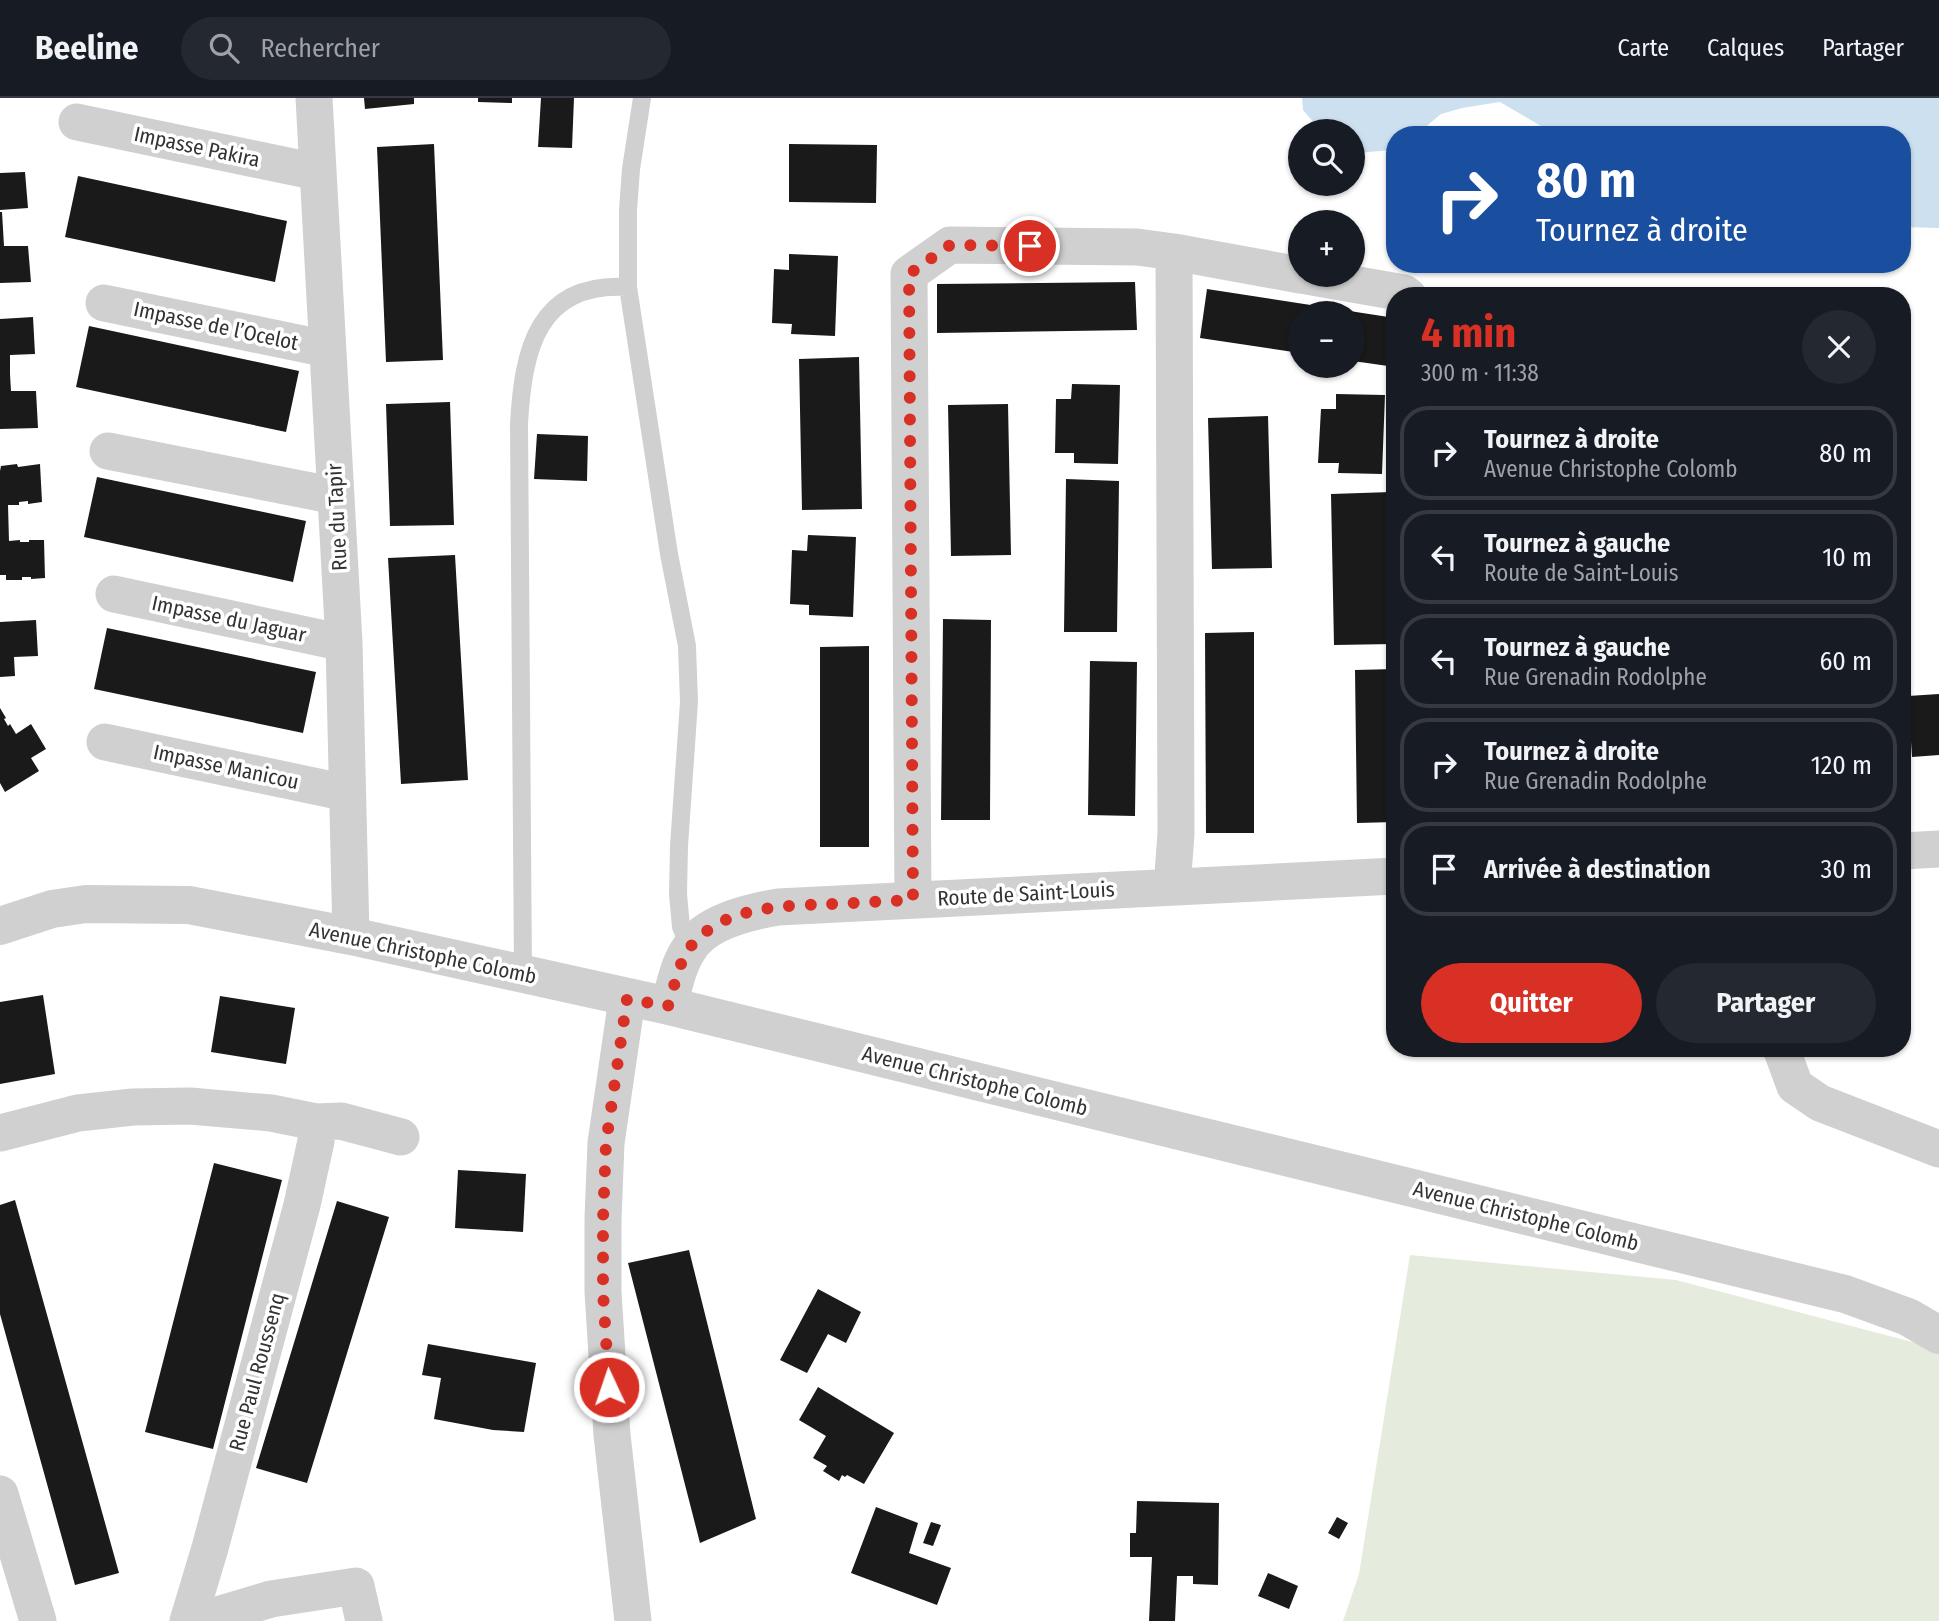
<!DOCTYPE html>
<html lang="fr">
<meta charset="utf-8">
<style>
body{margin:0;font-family:"Fira Sans Condensed",sans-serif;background:#242831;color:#f1f3f6;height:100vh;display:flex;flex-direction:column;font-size:26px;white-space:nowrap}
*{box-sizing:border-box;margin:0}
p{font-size:23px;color:#9ea1a6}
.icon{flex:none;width:38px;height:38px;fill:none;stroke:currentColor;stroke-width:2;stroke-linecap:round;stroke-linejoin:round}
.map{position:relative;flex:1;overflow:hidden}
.details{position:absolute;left:1386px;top:189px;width:525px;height:770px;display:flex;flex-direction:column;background:#171b24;border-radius:28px;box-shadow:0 2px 5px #0004}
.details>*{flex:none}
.guide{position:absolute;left:1386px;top:28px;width:525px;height:147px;border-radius:28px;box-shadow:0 2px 5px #0004;background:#1a4fa0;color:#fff;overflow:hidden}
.buttons{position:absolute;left:1288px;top:21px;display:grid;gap:14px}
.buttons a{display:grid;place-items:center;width:77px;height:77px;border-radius:50%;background:#171b24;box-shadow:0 2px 5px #0004;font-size:35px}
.pin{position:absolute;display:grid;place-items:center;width:60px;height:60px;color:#fff;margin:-30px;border:4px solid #fff;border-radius:50%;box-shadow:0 2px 7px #0007}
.me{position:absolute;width:77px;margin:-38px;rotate:357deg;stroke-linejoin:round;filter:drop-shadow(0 0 5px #0008)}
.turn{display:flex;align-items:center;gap:24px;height:147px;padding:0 35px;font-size:32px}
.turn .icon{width:91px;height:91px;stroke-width:2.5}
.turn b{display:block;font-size:49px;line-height:60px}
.round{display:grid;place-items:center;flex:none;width:74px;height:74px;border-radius:37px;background:#242831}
.summary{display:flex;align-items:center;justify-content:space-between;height:119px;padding:0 35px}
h1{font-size:42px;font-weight:700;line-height:52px;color:#d93025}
.button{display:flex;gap:14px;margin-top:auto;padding:14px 35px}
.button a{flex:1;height:80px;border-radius:42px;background:#d93025;color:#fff;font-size:28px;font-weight:700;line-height:80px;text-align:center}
.button a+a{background:#242831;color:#f1f3f6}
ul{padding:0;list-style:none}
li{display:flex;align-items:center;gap:21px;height:94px;margin:0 14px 10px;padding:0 21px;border:4px solid #363941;border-radius:28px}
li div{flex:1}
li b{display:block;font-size:26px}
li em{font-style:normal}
header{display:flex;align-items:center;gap:42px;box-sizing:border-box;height:98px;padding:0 35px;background:#171b24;border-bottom:2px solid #363941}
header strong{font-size:33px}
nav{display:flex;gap:38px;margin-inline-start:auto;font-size:24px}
.search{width:490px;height:63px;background:#242831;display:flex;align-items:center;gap:18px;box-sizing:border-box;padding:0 24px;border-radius:38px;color:#9ea1a6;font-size:26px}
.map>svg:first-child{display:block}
.green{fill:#e5ecde}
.water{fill:#cde0ef}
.building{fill:#1a1a1a}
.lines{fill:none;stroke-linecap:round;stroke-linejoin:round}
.service{stroke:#d0d0d0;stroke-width:18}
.minor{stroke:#d0d0d0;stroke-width:37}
.tertiary{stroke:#d0d0d0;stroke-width:38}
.route{stroke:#d93025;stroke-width:12;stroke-dasharray:0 21.6}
.labels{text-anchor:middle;stroke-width:7;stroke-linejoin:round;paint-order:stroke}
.street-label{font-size:21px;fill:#333;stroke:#fff}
</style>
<header>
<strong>Beeline</strong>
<div class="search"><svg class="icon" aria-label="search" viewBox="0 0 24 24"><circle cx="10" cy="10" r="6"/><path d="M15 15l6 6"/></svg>Rechercher</div>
<nav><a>Carte</a><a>Calques</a><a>Partager</a></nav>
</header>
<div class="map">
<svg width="1939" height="1523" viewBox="0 0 1939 1523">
<rect width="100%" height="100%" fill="#fff"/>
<path class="green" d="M1410,1157L1676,1182L1939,1251V1523H1343L1359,1476Z"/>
<path class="water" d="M1302,0H1939V130L1902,129V37H1548L1546,31L1500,4L1462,10L1441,16L1416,37H1395V50L1391,52L1358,55L1353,53V33H1321L1303,12Z"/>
<path class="building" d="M364,0H414V6L365,11Z
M478,0H512V5L478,4Z
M541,0H574L572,50L538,49Z
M434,46L443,262L386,264L377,49Z
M789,46L877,47L876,105L789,104Z
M25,74L28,110L0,112V75Z
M78,78L287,123L275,184L65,139Z
M0,114H2L4,148H28L31,184L0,185Z
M789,156L838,158L835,238L791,236L792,226L772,225L774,171L789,172Z
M1135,184L1137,232L937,235V186Z
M1207,191L1395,220V269L1353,263V215H1300V255L1200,240Z
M33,219L35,256L10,257V276L11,293H36L38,330L0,331V221Z
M89,228L299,273L286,334L76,289Z
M859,259L862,411L802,412L799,261Z
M1072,286L1120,287L1118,366L1074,365V355H1055L1056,301H1071Z
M1336,296L1385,297L1382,376L1338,375L1339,365H1318L1321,311H1336Z
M450,304L454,427L390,428L386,306Z
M1008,306L1011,457L951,458L948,307Z
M1268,318L1272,470L1212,471L1208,320Z
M537,336L588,338L587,383L534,381Z
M17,366L18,369L40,366L42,404L28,406V403L19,404V407H8L9,443L20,442V444H29V442H44L45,480L31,481V479H22V482H6V477H0V373L1,368Z
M97,379L306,423L293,484L84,439Z
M1066,381L1119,383L1117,534H1064Z
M1391,394L1394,546L1334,547L1331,396Z
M808,437L856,439L853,519L809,517V507L790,506L792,452L807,453Z
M455,457L468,682L401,686L388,460Z
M943,521L991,522L990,722H941Z
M36,522L38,558L14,559L15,578L0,579V524Z
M107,530L316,574L303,635L94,591Z
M1254,534V735H1206L1205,535Z
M869,548V749H820V549Z
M1090,563L1137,564L1135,718L1088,717Z
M1395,571V724L1357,725L1355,572Z
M1939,596V657L1912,659L1908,598Z
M0,610L6,620L4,621L8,628L10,626L16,636L31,626L46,651L31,660L39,673L5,694L0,685Z
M43,897L55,976L0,986V904Z
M220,898L295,910L286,966L211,954Z
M214,1065L282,1082L213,1351L145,1334Z
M458,1072L526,1076L523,1134L455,1130Z
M15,1102L119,1475L75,1487L0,1216V1107Z
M337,1103L389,1119L307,1385L256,1370Z
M689,1152L756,1421L700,1445L628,1165Z
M818,1191L861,1214L846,1245L828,1236L807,1275L780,1262Z
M428,1246L536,1265L524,1334L493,1332L434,1321L441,1280L422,1277Z
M818,1289L894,1335L864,1386L847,1377L845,1379L842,1377L839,1383L823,1373L827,1368L813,1360L826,1338L799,1322Z
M1137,1403L1219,1405L1218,1487L1193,1486V1478H1177L1175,1523H1149L1152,1459H1130V1435H1136Z
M876,1409L918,1425L909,1455L951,1470L937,1507L851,1475Z
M1337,1419L1348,1425L1339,1441L1328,1435Z
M931,1424L941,1427L933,1448L923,1445Z
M1268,1475L1298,1488L1289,1511L1258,1498Z"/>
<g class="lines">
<path class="service" d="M642,0L631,71L628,112V189L669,456L687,548L689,604L679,748L678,796L681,829L690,849
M523,877L519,326C523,253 537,183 628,189"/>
<path class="minor" d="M314,0L344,545L351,838
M77,24L317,74
M1301,177L1404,195L1408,198
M104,205L327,251
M108,353L336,398
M114,496L344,545
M105,644L347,695
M1902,753L1939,751
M1172,789L1176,736L1174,154
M913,802L909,176L950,147L1137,149L1174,154L1300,177
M627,901L606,1045L603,1121V1194L612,1337L633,1523
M669,908C674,889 678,867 689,851C705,824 749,814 778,809L1395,778
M1781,950L1795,988L1820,1005L1939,1051
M0,1035L78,1015L133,1009L190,1008L271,1015L316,1024L341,1023L401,1039
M0,1396L38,1523
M188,1523L210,1450L302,1107L316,1043V1024
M197,1523L271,1501L356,1488L364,1523"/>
<path class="tertiary" d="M0,828L52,811L86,806L189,807L351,838L669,908L1845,1196L1908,1219L1939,1237"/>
</g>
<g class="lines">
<path class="route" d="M609,1289L603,1194V1121L606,1045L627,901L668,908C674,891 679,862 691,848C725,807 784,808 832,806C859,805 886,803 913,802L909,176L950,147L1030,148"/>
</g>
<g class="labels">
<g class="street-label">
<text transform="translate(197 49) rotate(12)" y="7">Impasse Pakira</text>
<text transform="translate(216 228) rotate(12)" y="7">Impasse de l’Ocelot</text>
<text transform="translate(337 419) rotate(-93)" y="7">Rue du Tapir</text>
<text transform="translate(229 521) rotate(12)" y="7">Impasse du Jaguar</text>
<text transform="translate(226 669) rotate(12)" y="7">Impasse Manicou</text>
<text transform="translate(1026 796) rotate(-3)" y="7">Route de Saint-Louis</text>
<text transform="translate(423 855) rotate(12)" y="7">Avenue Christophe Colomb</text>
<text transform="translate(975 983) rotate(14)" y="7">Avenue Christophe Colomb</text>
<text transform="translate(1526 1118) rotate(14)" y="7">Avenue Christophe Colomb</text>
<text transform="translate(257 1274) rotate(-75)" y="7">Rue Paul Roussenq</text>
</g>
</g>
</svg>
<div class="buttons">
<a><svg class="icon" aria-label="search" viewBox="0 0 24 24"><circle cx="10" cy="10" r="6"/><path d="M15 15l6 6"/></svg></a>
<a>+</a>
<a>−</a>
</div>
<div class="pin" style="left:1030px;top:148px;background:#d93025"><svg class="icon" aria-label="arrive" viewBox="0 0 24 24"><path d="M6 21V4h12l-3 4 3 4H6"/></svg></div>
<svg class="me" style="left:609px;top:1289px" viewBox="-20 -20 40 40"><circle r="17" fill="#d93025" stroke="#fff" stroke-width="3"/><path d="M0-11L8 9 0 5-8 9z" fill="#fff"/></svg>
<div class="guide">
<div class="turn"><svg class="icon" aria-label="right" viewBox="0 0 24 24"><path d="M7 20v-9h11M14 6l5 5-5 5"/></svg><div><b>80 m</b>Tournez à droite</div></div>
</div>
<section class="details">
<div class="summary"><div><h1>4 min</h1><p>300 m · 11:38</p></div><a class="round"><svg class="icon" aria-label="close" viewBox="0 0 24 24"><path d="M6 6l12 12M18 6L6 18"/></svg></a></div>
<ul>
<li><svg class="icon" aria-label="right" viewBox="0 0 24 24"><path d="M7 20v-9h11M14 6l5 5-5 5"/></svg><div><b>Tournez à droite</b><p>Avenue Christophe Colomb</p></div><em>80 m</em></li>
<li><svg class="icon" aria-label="left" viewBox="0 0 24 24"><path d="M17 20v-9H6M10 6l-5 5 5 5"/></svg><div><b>Tournez à gauche</b><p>Route de Saint-Louis</p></div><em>10 m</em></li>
<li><svg class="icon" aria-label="left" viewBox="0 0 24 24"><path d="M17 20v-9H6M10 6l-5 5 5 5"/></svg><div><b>Tournez à gauche</b><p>Rue Grenadin Rodolphe</p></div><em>60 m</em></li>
<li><svg class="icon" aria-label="right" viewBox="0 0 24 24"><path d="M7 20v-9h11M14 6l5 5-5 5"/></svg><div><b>Tournez à droite</b><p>Rue Grenadin Rodolphe</p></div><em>120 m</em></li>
<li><svg class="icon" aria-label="arrive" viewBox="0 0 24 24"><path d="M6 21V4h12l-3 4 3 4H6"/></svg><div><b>Arrivée à destination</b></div><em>30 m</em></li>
</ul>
<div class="button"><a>Quitter</a><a>Partager</a></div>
</section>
</div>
